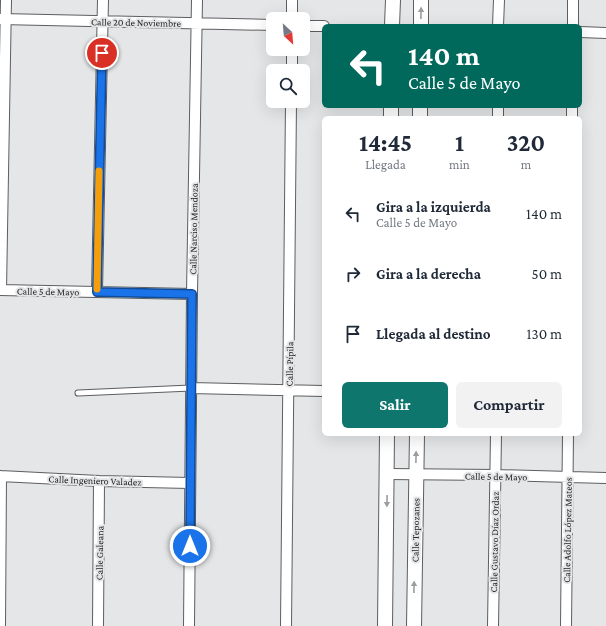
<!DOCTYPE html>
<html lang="es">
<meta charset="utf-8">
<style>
body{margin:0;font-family:"Crimson Pro",serif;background:#f2f2f3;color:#1f2937;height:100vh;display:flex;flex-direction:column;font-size:15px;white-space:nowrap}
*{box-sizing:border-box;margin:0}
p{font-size:13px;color:#747a83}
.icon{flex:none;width:22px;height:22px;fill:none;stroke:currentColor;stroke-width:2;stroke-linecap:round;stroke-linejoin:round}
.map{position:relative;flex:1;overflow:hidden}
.details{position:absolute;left:322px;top:116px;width:260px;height:320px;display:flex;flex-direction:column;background:#fff;border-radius:6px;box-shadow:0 4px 16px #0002}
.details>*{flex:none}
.hud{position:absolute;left:322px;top:24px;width:260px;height:84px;border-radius:6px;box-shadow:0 4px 16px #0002;background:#00695c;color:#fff;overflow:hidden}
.needle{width:26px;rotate:154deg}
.tools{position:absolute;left:266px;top:12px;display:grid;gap:8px}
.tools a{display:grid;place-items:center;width:44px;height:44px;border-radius:6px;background:#fff;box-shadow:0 4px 16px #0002;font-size:20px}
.pin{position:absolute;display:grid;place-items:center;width:34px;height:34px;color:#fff;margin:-17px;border:2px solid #fff;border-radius:50%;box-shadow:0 1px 4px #0007}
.me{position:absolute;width:44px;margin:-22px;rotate:0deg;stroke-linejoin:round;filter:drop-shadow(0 0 3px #0008)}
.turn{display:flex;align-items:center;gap:14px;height:84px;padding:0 20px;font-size:18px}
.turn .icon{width:52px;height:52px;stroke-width:2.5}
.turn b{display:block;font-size:28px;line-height:34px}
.eta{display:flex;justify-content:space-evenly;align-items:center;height:68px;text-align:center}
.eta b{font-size:24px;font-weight:700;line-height:28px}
.primary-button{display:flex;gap:8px;margin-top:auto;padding:8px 20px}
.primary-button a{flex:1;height:46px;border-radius:6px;background:#0f766e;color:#fff;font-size:16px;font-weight:700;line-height:46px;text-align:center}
.primary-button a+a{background:#f2f2f3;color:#1f2937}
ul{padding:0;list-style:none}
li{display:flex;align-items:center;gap:12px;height:60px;padding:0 20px}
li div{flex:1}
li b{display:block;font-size:15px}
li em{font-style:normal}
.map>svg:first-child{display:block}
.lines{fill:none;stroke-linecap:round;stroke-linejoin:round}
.lane-casing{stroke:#5d5e60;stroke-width:7}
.street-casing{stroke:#5d5e60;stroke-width:12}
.secondary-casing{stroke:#5d5e60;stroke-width:16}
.lane{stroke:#fff;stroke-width:5}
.street{stroke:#fff;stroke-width:10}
.secondary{stroke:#fff;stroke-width:14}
.oneway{fill:#9d9d9d}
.route-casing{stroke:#114b97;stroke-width:10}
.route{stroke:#1a73e8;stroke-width:7}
.slow{stroke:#f59e0b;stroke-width:7}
.labels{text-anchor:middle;stroke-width:4;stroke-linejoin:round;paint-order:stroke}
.street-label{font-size:10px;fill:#252626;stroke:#e4e6e8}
</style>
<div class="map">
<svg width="606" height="626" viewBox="0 0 606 626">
<rect width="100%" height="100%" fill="#e4e6e8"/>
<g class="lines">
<defs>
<path id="lane" d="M78,393L191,388"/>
<path id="street" d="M1,19L273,25
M292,19V0
M303,26H324
M498,26L499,0
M573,26V0
M580,32L606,33
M292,71V49
M498,118V106
M572,118V106
M0,290L192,294
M1,290L6,0
M97,292L103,0
M191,388L324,391
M387,474L496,475L606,478
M0,476L99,481L190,483
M0,626L1,476
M98,626L99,481
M189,626L192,294L197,0
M286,626L291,101
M493,626L496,434
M566,626L568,434"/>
<path id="secondary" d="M392,26L393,0
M421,26V0
M391,118V106
M420,118V106
M385,626L387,434
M414,626L417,434"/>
</defs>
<use href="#lane" class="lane-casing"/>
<use href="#street" class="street-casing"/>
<use href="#secondary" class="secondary-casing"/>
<use href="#lane" class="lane"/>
<use href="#street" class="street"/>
<use href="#secondary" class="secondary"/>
</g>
<defs><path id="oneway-solid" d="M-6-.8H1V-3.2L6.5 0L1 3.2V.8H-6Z"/></defs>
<g class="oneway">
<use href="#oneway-solid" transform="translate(421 13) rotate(-89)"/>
<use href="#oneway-solid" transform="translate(416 457) rotate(-89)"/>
<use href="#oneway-solid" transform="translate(387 501) rotate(91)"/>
<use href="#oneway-solid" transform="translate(414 587) rotate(-89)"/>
</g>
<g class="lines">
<defs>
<path id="route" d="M102,53L97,292L192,294L190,546"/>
</defs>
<use href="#route" class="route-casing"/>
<use href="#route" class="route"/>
<path class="slow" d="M97,289L99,171"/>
</g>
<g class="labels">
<g class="street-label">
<text transform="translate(136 22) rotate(1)" y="4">Calle 20 de Noviembre</text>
<text transform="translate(193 229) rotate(-89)" y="4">Calle Narciso Mendoza</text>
<text transform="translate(48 291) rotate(1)" y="4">Calle 5 de Mayo</text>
<text transform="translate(289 364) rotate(-89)" y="4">Calle Pípila</text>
<text transform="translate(496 476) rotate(1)" y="4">Calle 5 de Mayo</text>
<text transform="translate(95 480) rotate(2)" y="4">Calle Ingeniero Valadez</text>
<text transform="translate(415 530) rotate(-89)" y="4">Calle Tepozanes</text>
<text transform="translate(567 530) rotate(-89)" y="4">Calle Adolfo López Mateos</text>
<text transform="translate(494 542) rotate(-89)" y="4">Calle Gustavo Díaz Ordaz</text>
<text transform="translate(99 553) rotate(-89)" y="4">Calle Galeana</text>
</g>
</g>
</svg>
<div class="tools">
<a><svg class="needle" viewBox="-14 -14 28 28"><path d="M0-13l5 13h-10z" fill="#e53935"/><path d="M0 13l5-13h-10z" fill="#747a83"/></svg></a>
<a><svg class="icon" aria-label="search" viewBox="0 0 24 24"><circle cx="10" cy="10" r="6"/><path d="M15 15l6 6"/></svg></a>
</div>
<div class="pin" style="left:102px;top:53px;background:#d93025"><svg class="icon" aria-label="arrive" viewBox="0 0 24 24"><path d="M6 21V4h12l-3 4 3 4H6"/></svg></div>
<svg class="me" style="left:190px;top:546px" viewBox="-20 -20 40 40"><circle r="17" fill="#1a73e8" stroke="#fff" stroke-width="3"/><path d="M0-11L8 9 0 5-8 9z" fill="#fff"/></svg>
<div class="hud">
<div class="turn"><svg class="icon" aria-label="left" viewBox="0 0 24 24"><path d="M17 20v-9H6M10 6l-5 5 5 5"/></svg><div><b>140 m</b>Calle 5 de Mayo</div></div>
</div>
<section class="details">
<div class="eta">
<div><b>14:45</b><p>Llegada</p></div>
<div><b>1</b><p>min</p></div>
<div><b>320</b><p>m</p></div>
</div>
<ul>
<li><svg class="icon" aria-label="left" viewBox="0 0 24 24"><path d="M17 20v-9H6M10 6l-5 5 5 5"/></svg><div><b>Gira a la izquierda</b><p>Calle 5 de Mayo</p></div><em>140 m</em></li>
<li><svg class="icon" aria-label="right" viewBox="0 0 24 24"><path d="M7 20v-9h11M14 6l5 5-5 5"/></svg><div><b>Gira a la derecha</b></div><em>50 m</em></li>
<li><svg class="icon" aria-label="arrive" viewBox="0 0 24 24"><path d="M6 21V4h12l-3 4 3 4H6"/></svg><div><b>Llegada al destino</b></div><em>130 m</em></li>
</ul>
<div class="primary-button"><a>Salir</a><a>Compartir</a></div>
</section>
</div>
